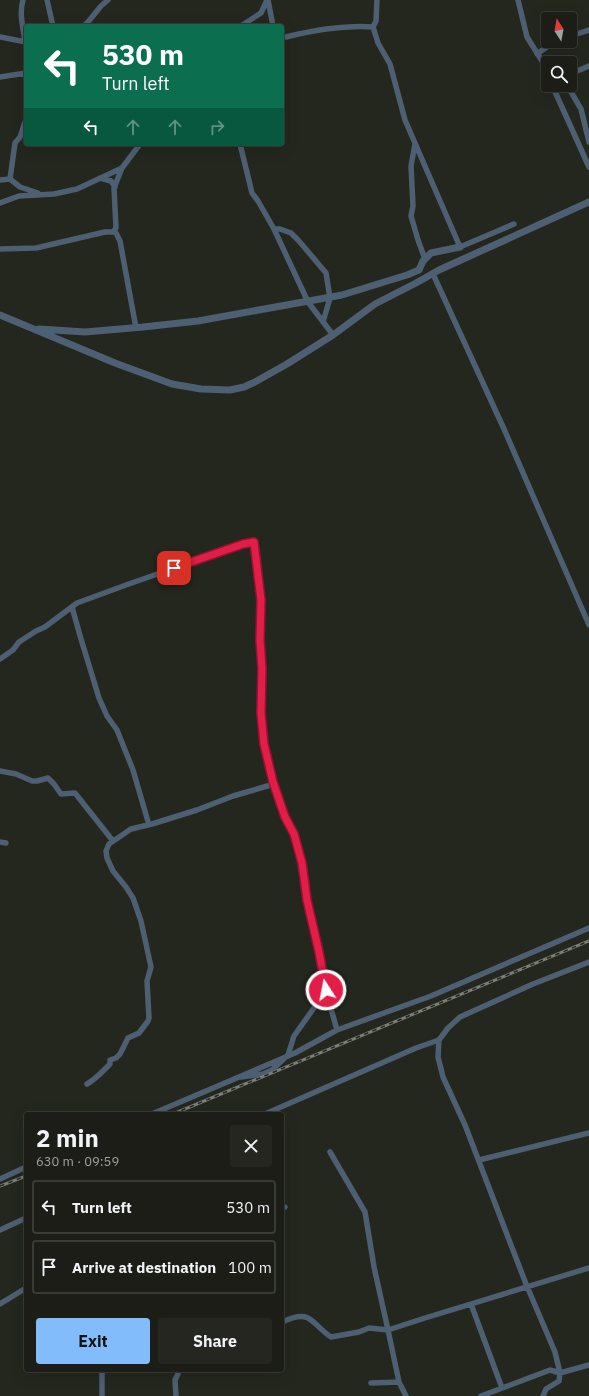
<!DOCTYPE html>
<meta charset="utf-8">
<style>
body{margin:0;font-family:"IBM Plex Sans",sans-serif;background:#24261f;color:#f1f3f6;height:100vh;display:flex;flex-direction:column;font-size:15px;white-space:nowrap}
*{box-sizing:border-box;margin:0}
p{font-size:13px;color:#a0a2a1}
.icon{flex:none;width:22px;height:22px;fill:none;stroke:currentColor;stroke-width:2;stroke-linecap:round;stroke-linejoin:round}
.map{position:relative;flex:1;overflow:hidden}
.details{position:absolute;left:24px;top:1112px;width:260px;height:260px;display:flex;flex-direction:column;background:#1b1d16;border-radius:4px;box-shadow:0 4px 16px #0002,0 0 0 1px #393b35}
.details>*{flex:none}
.banner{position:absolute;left:24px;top:24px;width:260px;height:122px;border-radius:4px;box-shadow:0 4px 16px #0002,0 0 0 1px #393b35;background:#0b6e4f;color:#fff;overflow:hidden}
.needle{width:26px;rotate:349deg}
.tools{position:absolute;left:541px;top:12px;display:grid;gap:8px}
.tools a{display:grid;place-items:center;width:36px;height:36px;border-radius:4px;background:#1b1d16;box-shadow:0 4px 16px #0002,0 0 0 1px #393b35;font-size:20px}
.pin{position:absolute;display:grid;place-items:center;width:34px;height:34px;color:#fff;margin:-17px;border-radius:8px;box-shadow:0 2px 6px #0006}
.me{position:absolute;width:44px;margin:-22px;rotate:349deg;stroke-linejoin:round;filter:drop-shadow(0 0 3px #0008)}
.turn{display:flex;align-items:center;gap:14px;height:84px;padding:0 12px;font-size:18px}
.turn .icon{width:52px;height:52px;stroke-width:2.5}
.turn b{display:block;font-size:28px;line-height:34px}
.lanes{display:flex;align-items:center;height:38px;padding:0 12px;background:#0003;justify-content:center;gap:20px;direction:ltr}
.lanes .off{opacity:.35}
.round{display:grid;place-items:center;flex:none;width:42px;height:42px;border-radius:4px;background:#24261f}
.head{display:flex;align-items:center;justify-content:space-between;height:68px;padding:0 12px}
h1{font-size:24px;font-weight:700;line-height:30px}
.button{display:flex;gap:8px;margin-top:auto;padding:8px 12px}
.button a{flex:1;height:46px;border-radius:4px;background:#82bcfa;color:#111;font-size:16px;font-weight:700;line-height:46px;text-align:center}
.button a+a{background:#24261f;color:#f1f3f6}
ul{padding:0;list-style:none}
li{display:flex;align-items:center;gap:12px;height:54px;margin:0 8px 6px;padding:0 4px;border:2px solid #393b35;border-radius:4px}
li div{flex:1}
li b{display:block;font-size:15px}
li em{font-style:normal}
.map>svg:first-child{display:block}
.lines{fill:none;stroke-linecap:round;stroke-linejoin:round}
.minor{stroke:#4d5f72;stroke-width:5.5}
.tertiary{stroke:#4d5f72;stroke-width:7}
.rail-casing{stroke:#7b7e77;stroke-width:3}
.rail{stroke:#24271e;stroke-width:1.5;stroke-dasharray:4.5;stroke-linecap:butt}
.route-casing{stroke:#92132f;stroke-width:10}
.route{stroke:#e11d48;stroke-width:7}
</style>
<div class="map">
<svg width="589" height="1396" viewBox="0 0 589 1396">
<rect width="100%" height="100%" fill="#24271e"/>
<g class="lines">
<path class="minor" d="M23,0C19,14 23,27 25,41
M47,0L53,26
M268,0L273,26
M518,0L527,37L542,61L548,75
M84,26L88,22L101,6L108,0
M241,26L261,13L267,0
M373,27L378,43L390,64L405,120L460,247L514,224
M570,36L589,30
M0,37L26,42
M282,37H286C315,30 343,25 373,27L376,21L377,0
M537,54L555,41
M25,73L26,80
M570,74L589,66
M0,77L26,73
M552,85L589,167
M567,85L581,109L589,142
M240,144L252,193L258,201L274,229L308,302L333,335
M415,144L411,166L413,206L411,216L418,240L425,259
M100,178L111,181L115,187
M10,179L15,143L20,137L26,119
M0,180L10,179L20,187L38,193
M0,203L19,196L54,194L77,189L122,168
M274,229H280L291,233L299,241L326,273L330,298L323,322
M0,249L36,248L105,232H113
M433,274L504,429L589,625
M136,328L120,241L116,233L113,232L116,228L114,188L122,168L140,144
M72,607L81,639L99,698L107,716L117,730L133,770L149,825
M0,659L13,650L19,642L36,631L45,627L77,603L126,585L243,544L254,542L261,600L260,641L262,668L261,713L264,744L273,782L285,817L294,835L301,863L307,900L319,952L326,991L337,1030
M0,771L16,774L32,781H37L48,778L54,784L61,794L75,793L113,841
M0,842L6,843
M241,1077L263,1074L272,1070L288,1055L294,1036L326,991
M87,1084C96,1079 102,1072 110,1064V1060L116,1058L120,1054L128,1038L139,1033L148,1021L149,1018L147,981L151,967L141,921L133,898L126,887L113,871L107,858L106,851L109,844L131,829L152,824L197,810L233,796L274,784
M152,1114L295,1053L337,1030L431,996L589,928
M265,1114L416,1048L439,1040
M479,1160L589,1133
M0,1179L26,1167
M282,1206L285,1207
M0,1230L26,1218
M0,1304L26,1288
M471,1304L502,1388
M282,1322C312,1308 310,1323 331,1337L359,1332L369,1328L388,1330L374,1267L365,1212L330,1152
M102,1370V1396
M399,1382L406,1396
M371,1383L399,1382L388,1330L425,1318L589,1268
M176,1396L175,1380L178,1374L177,1370
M481,1396L550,1370L560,1373L589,1365
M543,1396L546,1389L559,1381L560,1373L555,1352L526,1284L465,1125L443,1077L438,1057L439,1040L448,1028L460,1017L533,984L589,962"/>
<path class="tertiary" d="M0,315L115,363L172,384L201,389L230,390L244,387L255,382L287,364L333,335L375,304L416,283L439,270L589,202
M39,329L85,332L143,327L198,321L342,295L407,275L419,270L423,261L431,253L460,247"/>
<defs>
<path id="rail" d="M173,1114L589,941
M0,1186L26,1176"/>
</defs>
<use href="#rail" class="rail-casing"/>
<use href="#rail" class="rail"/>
</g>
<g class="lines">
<defs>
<path id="route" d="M174,568L243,544L254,542L261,600L260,641L262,668L261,713L264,744L273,782L285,817L294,834L302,863L307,900L319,952L326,990"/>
</defs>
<use href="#route" class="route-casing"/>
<use href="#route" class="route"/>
</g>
</svg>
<div class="tools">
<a><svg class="needle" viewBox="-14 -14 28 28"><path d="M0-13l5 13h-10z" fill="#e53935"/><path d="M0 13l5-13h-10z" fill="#a0a2a1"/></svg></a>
<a><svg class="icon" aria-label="search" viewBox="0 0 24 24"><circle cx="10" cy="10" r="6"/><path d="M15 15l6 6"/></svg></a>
</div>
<div class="pin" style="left:174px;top:568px;background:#d93025"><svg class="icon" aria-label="arrive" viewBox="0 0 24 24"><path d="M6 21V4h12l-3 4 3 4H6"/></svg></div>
<svg class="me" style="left:326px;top:990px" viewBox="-20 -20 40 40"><circle r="17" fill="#e11d48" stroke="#fff" stroke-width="3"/><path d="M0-11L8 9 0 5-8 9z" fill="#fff"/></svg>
<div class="banner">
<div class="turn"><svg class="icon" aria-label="left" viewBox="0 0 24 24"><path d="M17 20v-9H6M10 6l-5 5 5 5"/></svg><div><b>530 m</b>Turn left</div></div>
<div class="lanes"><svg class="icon" aria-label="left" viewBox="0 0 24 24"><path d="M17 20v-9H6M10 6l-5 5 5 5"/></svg><svg class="icon off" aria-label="ahead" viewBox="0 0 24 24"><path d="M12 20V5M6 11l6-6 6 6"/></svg><svg class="icon off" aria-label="ahead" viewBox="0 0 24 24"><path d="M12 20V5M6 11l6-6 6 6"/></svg><svg class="icon off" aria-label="right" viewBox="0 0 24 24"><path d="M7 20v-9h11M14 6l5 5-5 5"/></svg></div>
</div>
<section class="details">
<div class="head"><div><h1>2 min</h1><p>630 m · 09:59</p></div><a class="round"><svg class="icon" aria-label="close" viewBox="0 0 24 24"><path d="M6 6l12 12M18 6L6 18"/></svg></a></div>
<ul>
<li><svg class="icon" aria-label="left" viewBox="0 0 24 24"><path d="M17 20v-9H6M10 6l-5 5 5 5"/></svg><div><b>Turn left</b></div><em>530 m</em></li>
<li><svg class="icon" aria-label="arrive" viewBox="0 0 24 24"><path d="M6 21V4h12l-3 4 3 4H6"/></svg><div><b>Arrive at destination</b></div><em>100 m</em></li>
</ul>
<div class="button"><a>Exit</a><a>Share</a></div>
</section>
</div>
